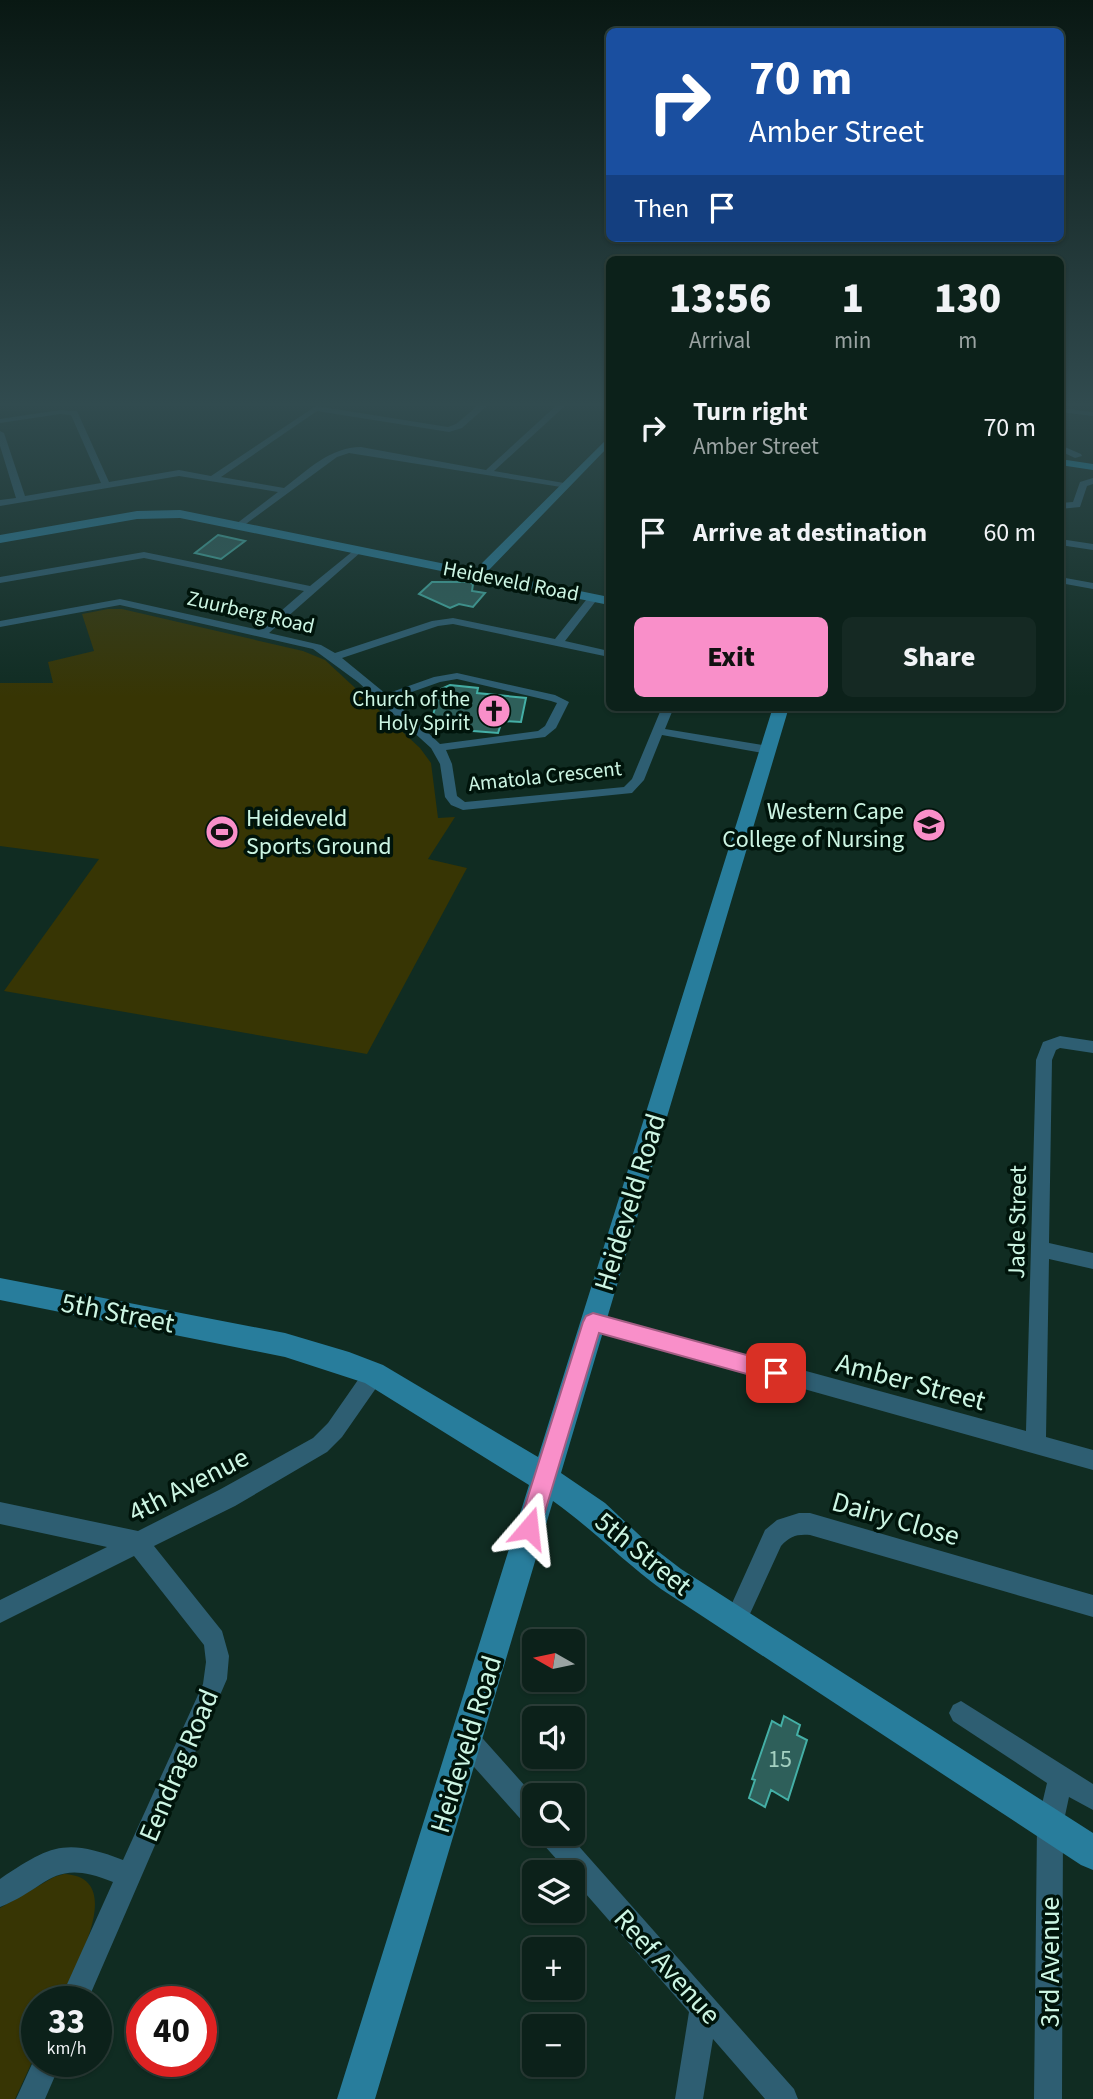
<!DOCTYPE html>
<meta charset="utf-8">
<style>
body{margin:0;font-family:"Source Sans 3",sans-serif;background:#152923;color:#f1f3f6;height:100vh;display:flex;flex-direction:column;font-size:26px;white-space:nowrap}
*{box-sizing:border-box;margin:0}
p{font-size:23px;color:#9aa3a2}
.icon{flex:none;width:38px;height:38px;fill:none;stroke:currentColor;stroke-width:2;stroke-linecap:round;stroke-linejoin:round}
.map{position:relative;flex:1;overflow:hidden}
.details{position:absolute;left:606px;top:256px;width:458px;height:455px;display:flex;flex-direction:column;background:#0c211a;border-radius:10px;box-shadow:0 2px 5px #0004,0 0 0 2px #2c3e39}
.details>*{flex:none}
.hud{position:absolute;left:606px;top:28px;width:458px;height:214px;border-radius:10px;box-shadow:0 2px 5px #0004,0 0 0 2px #2c3e39;background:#1a4fa0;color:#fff;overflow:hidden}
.needle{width:46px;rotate:279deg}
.fabs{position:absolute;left:522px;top:1629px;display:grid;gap:14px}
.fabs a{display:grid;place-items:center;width:63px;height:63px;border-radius:10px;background:#0c211a;box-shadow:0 2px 5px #0004,0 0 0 2px #2c3e39;font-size:35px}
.speed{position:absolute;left:21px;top:1986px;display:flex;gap:14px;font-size:35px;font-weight:700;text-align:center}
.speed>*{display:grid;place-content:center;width:91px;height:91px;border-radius:50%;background:#0c211a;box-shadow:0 2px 5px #0004,0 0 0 2px #2c3e39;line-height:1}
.speed small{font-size:18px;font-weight:400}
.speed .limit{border:10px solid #d22;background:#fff;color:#111}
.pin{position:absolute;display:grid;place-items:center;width:60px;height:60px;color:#fff;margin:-30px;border-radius:14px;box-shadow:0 4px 10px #0006}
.me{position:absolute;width:77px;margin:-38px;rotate:17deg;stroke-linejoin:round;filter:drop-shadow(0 0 5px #0008)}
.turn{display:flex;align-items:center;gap:24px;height:147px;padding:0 28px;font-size:32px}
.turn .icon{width:91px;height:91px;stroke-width:2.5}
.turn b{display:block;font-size:49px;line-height:60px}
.then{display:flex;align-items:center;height:66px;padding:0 28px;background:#0003;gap:14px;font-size:26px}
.eta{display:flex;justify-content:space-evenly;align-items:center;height:119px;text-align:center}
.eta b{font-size:42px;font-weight:800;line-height:49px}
.cta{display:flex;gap:14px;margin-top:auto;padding:14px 28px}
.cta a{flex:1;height:80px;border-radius:10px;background:#f98fc9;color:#111;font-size:28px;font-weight:800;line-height:80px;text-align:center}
.cta a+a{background:#152923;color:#f1f3f6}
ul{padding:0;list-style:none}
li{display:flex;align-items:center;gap:21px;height:105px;padding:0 28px}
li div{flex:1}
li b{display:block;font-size:26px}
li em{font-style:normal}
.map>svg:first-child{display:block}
.green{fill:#373504}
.building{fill:#2e5f5a;stroke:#44afa6;stroke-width:2}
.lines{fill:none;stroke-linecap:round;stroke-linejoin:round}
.street{fill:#2e5e72;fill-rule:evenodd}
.secondary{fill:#287d9c;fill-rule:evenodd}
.primary{fill:#1a94bd;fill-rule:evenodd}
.route{fill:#f98fc9;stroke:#a25d83;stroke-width:2}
.labels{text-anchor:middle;stroke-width:7;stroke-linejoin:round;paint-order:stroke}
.far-street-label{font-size:21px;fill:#ccf5e3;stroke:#00140b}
.far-poi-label{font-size:21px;fill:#ccf5e3;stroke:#00140b;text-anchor:end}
.poi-label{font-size:24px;fill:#ccf5e3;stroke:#00140b;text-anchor:end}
.street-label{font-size:24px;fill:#ccf5e3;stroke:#00140b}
.near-number-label{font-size:24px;fill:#a4d0c1}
.near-street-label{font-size:28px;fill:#ccf5e3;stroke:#00140b}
</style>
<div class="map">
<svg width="1093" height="2099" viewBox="0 0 1093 2099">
<rect width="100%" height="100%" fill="#102c22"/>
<path class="green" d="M108,609H122L303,651L325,660L420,748L431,763L438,818L455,817L428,859L467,868L367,1054L4,991L99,859L0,846V683H53L48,662L94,651L82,614Z
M64,1874C130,1877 72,1972 59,2002H37V2051L15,2099H0V1908L54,1877Z"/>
<path class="building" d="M218,535L245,541L221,559L195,553Z
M432,582H468L473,584L472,591L485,593L473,607L459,604L450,608L419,594Z
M450,685L478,688L477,693L526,698L521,722L502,721L498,733L461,730L463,724L431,721L441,689Z
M784,1716L800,1725L797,1735L807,1740L788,1800L771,1790L765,1807L749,1798L755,1780L752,1779L772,1721L781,1726Z"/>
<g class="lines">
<path class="street" d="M481,403H490L462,428L449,432L317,411L221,477L284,488C308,470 330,447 361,447L486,470L559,403H568L494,471L564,483L568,486L567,488L349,453L337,457L239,529L236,528V524L278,492L179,476L0,506V500L16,498L0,446V431L4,433L25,496L101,483L71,415L60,414L0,423V419L60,410L77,411L109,482L179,470L211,476L316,406L448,427L456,424Z
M1060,408L1093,412V416L1060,412Z
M1060,445L1081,454L1082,456L1075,458L1060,451Z
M1093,478V484L1087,486L1080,507L1060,509V503L1073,502L1080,482Z
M1060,539L1093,544V550L1060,545Z
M609,543V554L604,551V546Z
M358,547L363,550L361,552L269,633L321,645L335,653L432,621L453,618L555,639L590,595L599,597L565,641L609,651V657L453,624L438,626L342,658L386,694L434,677L457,673L555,695L569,702L556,728L545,737L446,750L452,764L457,796L465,802L624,787L632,779L662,707H674L665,729L768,746L774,750L768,754L662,735L644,780L632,793L463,810L451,805L445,797L440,764L431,748L358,682L313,649L120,605L0,627V621L120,599L259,630L304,591L144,558L0,583V577L144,552L310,586ZM457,679L551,701L557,703L545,726L538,731L440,744L392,699L440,682Z
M1060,577L1093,583V589L1060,583Z
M1060,1036L1093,1041V1053L1060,1048L1056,1050L1052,1060L1049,1243L1093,1253V1269L1049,1259L1046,1437L1093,1450V1470L586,1328L583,1322L586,1316L593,1313L1026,1431L1036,1060L1043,1042Z
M374,1365L381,1367L384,1374L381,1381L342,1437L327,1452L235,1506L154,1546L222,1631L229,1656L227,1679L87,2002H59L113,1882C52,1857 50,1887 0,1907V1879C51,1845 65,1838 123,1860L203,1684L206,1662L204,1645L134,1556L0,1623V1600L107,1547L0,1524V1502L138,1531L219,1490L313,1438L328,1423L367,1367Z
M799,1513H810L1093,1595V1617L810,1535C797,1534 790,1536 781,1546L743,1629L735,1632L727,1629L724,1621L765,1530L777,1520Z
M961,1701L1093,1784V1810L1069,1797L1063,1825L1062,2099H1034L1037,1825L1047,1783L953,1721L949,1713L953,1705Z
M467,1728L476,1731L534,1796V1827L525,1824L458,1749L455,1740L458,1731Z
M538,1834H568L794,2089L798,2099H765L713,2039L703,2099H675L689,2012L572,1878V1872H568L542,1843Z
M37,2053V2062H61L45,2099H16Z"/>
<path class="secondary" d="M609,437V446L487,572L609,597V605L180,518L137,519L0,543V535L137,511L180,510L475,570Z
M773,707H789L561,1473L605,1503L651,1546L681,1569L1093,1833V1870L1081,1865L661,1589C623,1561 591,1528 553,1501L375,2099H337L529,1485L365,1383L285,1357L0,1300V1278L285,1333L349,1352L383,1365L538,1457Z"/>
<path class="primary" d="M1060,459L1093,464V470L1060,465Z"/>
</g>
<linearGradient id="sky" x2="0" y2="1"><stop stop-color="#091813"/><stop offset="0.58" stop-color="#314b4f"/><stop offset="1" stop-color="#314b4f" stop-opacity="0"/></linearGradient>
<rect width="1093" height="697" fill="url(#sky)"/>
<path class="route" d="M593,1313L776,1363L784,1366L786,1373L784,1380L776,1382L599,1333L540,1528L537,1536L529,1539L521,1536L518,1528L583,1322L586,1316Z"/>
<defs>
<symbol id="church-disc" viewBox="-11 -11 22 22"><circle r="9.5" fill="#f98fc9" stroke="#00140b"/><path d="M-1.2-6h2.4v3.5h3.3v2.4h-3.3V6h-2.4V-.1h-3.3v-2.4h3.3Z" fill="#111"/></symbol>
<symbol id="university-disc" viewBox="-11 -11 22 22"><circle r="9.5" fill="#f98fc9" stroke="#00140b"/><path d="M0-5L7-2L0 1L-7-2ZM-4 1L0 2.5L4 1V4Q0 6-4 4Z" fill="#111"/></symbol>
<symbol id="stadium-disc" viewBox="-11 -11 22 22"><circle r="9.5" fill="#f98fc9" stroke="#00140b"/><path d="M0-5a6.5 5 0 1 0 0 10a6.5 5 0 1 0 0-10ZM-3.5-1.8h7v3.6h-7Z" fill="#111"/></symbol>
</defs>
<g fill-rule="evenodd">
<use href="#church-disc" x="475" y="692" width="38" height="38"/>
<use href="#university-disc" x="910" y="806" width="38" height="38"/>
<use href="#stadium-disc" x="203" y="813" width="38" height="38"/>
</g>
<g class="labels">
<g class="far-street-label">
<text transform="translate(511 581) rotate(11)" y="7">Heideveld Road</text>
<text transform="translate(251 612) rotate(13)" y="7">Zuurberg Road</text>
<text transform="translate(545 776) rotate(-6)" y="7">Amatola Crescent</text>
</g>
<g class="far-poi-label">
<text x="470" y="706">Church of the<tspan x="470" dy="24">Holy Spirit</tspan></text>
</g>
<g class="poi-label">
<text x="904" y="819">Western Cape<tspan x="904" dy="28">College of Nursing</tspan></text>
<text x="246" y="826" text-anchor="start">Heideveld<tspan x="246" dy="28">Sports Ground</tspan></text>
</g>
<g class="street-label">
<text transform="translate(1017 1222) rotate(-89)" y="8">Jade Street</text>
</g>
<g class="near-number-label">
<text x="780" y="1767">15</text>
</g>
<g class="near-street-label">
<text transform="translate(629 1202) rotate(-73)" y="10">Heideveld Road</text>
<text transform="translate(118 1312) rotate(11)" y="10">5th Street</text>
<text transform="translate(911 1381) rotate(15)" y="10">Amber Street</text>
<text transform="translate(188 1484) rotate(-27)" y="10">4th Avenue</text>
<text transform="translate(896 1518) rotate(16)" y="10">Dairy Close</text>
<text transform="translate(644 1553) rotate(39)" y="10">5th Street</text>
<text transform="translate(465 1744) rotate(-73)" y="10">Heideveld Road</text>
<text transform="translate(178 1765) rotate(-67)" y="10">Eendrag Road</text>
<text transform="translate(1049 1962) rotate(-90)" y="10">3rd Avenue</text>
<text transform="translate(668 1966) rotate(48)" y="10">Reef Avenue</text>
</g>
</g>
</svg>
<div class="fabs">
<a><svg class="needle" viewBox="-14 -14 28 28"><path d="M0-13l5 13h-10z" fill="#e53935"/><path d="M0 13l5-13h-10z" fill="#9aa3a2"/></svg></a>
<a><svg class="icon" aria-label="sound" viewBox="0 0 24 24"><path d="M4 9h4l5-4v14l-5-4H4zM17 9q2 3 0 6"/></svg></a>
<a><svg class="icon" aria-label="search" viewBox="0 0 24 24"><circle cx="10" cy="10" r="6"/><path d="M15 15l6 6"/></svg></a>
<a><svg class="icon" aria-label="layers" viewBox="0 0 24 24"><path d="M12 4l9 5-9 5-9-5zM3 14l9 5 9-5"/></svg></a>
<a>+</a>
<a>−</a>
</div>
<div class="speed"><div>33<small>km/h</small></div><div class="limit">40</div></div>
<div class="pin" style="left:776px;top:1373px;background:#d93025"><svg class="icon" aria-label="arrive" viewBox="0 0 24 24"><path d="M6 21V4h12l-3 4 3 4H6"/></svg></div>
<svg class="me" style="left:529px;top:1528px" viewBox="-20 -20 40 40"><path d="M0-17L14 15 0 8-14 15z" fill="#f98fc9" stroke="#fff" stroke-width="4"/></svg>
<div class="hud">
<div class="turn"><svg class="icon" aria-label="right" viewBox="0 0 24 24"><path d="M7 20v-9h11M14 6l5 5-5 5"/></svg><div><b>70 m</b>Amber Street</div></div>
<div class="then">Then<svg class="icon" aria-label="arrive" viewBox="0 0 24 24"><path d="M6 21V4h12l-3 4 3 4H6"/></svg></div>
</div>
<section class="details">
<div class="eta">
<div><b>13:56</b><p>Arrival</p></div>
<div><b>1</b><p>min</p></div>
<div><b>130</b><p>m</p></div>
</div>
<ul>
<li><svg class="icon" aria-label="right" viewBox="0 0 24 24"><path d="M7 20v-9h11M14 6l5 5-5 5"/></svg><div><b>Turn right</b><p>Amber Street</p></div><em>70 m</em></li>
<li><svg class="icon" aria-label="arrive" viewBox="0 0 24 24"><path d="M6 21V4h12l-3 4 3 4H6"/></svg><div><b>Arrive at destination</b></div><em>60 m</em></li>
</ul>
<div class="cta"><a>Exit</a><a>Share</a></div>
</section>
</div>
